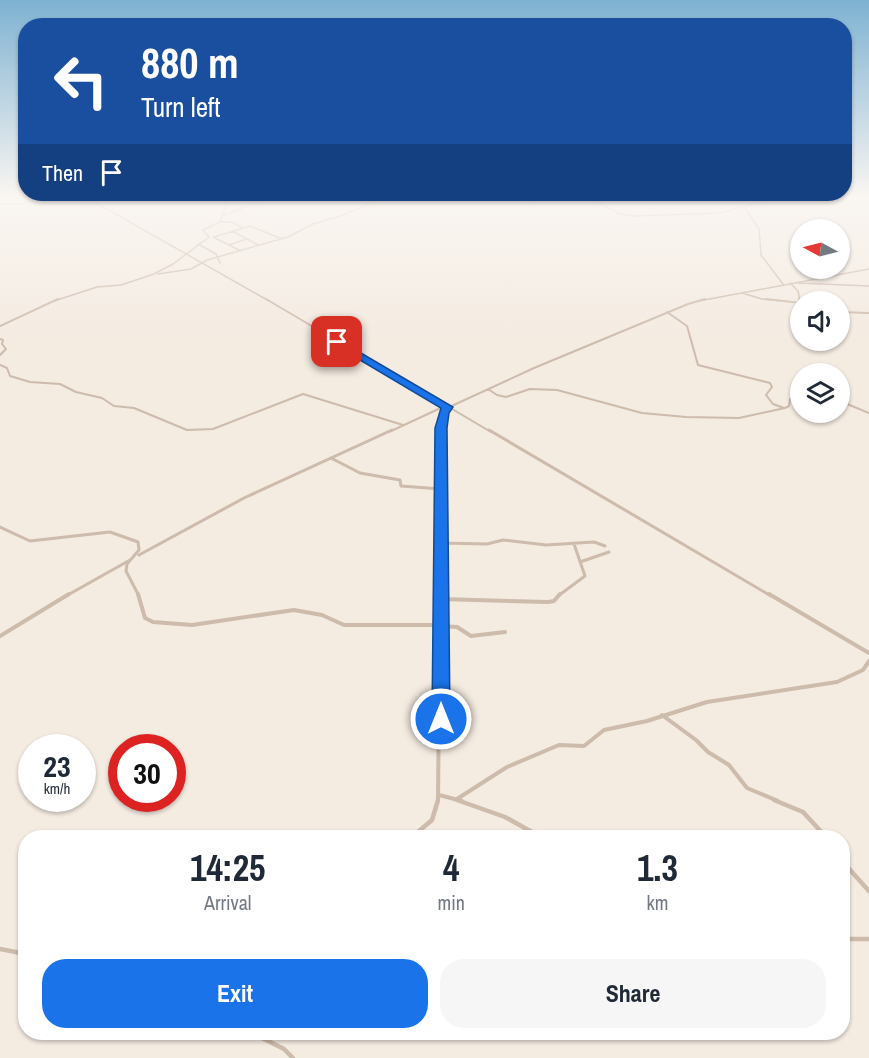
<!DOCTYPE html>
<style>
body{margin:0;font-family:"Archivo Narrow",sans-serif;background:#f6f6f7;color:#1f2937;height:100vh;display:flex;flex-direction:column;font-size:22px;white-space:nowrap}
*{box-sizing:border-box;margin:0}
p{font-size:20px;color:#747a83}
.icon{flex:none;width:33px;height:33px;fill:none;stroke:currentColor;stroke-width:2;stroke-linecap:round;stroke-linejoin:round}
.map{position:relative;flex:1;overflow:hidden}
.details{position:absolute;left:18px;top:830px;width:832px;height:210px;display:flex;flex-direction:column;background:#fff;border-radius:24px;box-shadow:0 2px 4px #0004}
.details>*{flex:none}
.banner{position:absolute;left:18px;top:18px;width:834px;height:183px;border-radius:24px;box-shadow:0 2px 4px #0004;background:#1a4fa0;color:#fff;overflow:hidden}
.needle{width:39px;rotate:277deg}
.controls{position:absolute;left:790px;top:219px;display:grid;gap:12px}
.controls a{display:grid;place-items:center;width:60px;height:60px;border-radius:50%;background:#fff;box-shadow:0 2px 4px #0004;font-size:30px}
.speed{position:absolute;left:18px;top:734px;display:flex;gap:12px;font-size:30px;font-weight:700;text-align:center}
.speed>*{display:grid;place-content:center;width:78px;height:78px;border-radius:50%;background:#fff;box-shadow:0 2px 4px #0004;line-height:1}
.speed small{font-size:15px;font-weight:400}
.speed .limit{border:9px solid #d22;background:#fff;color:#111}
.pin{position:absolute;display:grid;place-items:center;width:51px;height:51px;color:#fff;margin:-26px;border-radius:12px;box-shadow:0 3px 9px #0006}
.me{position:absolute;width:66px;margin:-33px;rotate:0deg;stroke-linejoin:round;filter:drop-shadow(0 0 4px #0008)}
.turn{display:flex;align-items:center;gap:21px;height:126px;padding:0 24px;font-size:27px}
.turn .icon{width:78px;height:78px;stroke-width:2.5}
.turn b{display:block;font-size:42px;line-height:51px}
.then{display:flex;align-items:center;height:57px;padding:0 24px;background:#0003;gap:12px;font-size:22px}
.eta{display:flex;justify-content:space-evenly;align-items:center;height:102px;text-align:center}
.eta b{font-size:36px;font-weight:700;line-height:42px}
.cta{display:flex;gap:12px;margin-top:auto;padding:12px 24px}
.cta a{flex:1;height:69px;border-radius:24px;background:#1a73e8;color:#fff;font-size:24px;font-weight:700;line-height:69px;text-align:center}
.cta a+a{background:#f6f6f7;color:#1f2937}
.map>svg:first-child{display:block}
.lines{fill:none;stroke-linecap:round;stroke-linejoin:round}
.minor-far4{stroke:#cdbbac;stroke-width:1.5}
.minor-far3{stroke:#cdbbac;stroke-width:2}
.minor-far2{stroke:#cdbbac;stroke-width:3}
.minor-far1{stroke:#cdbbac;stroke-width:4}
.minor{stroke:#cdbbac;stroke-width:4.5}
.route{fill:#1a73e8;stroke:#114b97;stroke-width:1.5}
</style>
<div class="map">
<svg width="869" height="1058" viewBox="0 0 869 1058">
<rect width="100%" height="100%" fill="#f4ebe1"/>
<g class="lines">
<path class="minor-far4" d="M84,196L269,301
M573,196L595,200L620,214L633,216L719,213L764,201L795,199L797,196
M0,204H22L38,198L93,202
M531,204L540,196
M744,207L759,229L761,255L783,284
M224,215L275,196
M220,222H232L241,227
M232,231L258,245
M213,237L241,251
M214,237L250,226L282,239
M198,244L216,254L220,263
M229,245L247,239
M158,274L191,269L207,260L288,237L313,224L340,216L387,196
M790,283L798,291L800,301
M798,283L869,286
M742,293L762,299L781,301
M54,301L97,287L121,285L154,274L173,264L209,237L203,230L220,222L229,196
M699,301L869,269"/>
<path class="minor-far3" d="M266,299L491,432
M766,299L801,303
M799,299L800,303
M667,312L687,326L698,365L770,383L772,387L766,395L773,404L784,408
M840,312L869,313
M0,326L58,299
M0,339L3,340L2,344L6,349L0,355
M0,365L7,368L10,376L30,382L60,384L76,392L102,398L114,406L134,408L187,430L213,429L303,394L403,425
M488,389L497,395L506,397L530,389L557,390L642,413L686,417L739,418L785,408L789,406L790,399L801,397
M840,401L869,413
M389,432L445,406
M441,432L445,409L534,368L688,304L705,299"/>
<path class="minor-far2" d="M489,430L771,596
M331,458L360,473L400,480L401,486L441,489
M0,527L30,541L110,532L138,542L139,550L127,564L126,571L139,596
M441,543L487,544L503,540L546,545L594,542L605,546
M139,555L244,498L392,430
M580,562L609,552
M66,596L130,560
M440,596L441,430
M558,596L585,576L574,544"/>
<path class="minor-far1" d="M138,594L145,618L153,622L192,625L294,610L322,615L344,625H440
M769,594L869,653
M440,599L548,602L554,601L560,594
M440,626L457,627L471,636L505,632
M0,636L69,594
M662,715L696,740L708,752L729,765L747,788L778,801
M439,795L462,801
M457,799L507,767L559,745L584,746L604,730L647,721L707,702L837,682L863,670L869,661
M438,801L440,594"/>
<path class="minor" d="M457,800L505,817L541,837
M774,800L803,812L826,837
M412,837L432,820L438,800
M843,862L869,891
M843,939H869
M0,949L26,954
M250,1032L284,1049L293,1058"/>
</g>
<linearGradient id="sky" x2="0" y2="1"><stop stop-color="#7eb2d2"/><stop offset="0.57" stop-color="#faf6f2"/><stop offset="1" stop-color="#faf6f2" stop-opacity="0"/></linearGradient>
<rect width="869" height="344" fill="url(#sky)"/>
<path class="route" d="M337,339L453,407L449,413L447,428L450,719L447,724L441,726L435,724L432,719L435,428L441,408L333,344V340Z"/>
</svg>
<div class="controls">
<a><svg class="needle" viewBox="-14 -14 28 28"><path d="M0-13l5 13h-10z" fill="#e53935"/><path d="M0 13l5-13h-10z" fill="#747a83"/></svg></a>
<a><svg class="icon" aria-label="sound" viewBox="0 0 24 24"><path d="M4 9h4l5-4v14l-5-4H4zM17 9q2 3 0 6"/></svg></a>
<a><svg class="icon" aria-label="layers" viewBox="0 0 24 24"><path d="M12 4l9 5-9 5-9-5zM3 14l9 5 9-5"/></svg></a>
</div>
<div class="speed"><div>23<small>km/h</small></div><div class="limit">30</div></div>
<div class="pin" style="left:337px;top:342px;background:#d93025"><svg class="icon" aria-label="arrive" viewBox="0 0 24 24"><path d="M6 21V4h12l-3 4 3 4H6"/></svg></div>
<svg class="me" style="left:441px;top:719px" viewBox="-20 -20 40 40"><circle r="17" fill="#1a73e8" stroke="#fff" stroke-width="3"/><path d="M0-11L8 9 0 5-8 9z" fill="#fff"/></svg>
<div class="banner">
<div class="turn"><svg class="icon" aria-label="left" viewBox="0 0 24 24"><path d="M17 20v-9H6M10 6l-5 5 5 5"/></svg><div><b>880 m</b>Turn left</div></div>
<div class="then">Then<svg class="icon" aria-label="arrive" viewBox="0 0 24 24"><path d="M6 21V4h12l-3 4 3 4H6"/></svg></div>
</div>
<section class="details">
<div class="eta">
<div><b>14:25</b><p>Arrival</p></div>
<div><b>4</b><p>min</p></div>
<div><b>1.3</b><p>km</p></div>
</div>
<div class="cta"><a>Exit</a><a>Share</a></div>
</section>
</div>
